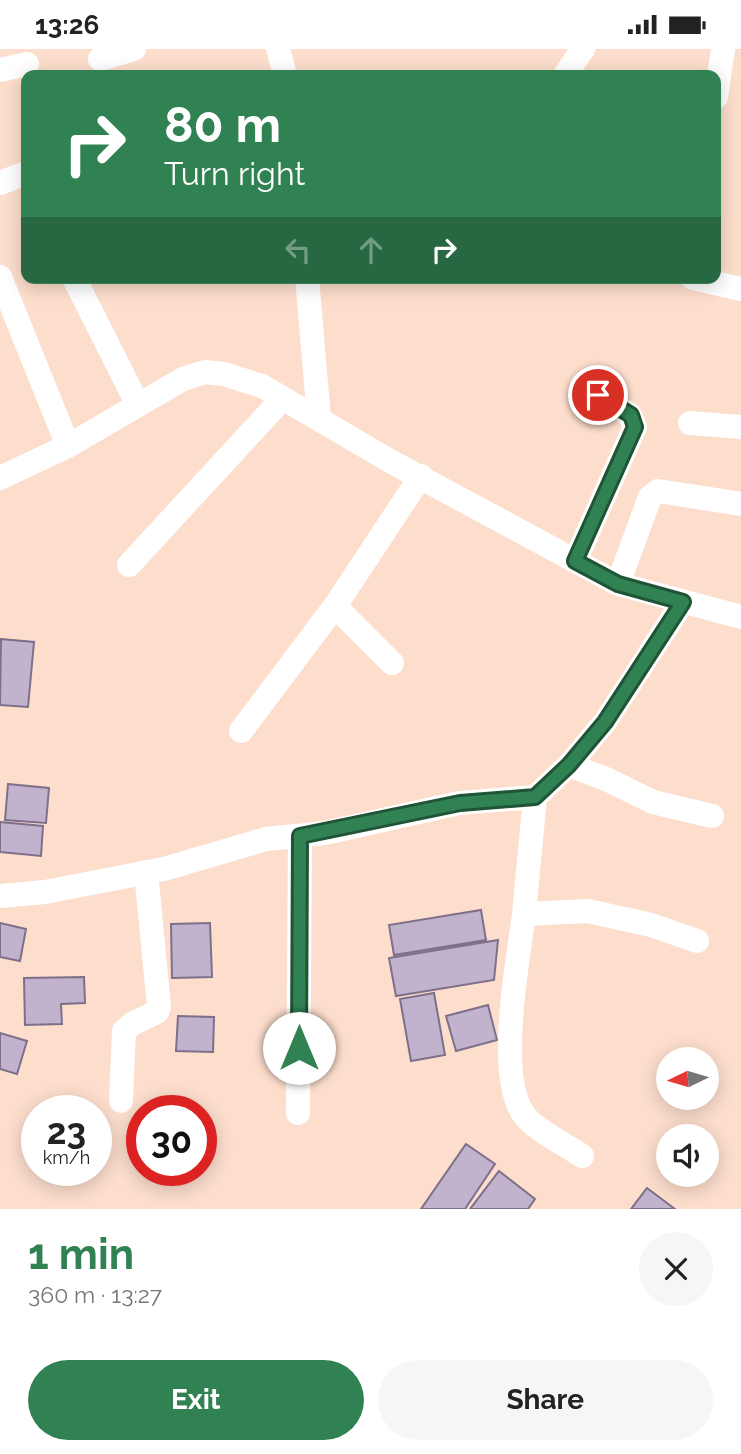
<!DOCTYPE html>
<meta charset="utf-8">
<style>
body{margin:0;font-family:Raleway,sans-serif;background:#f6f6f6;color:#222;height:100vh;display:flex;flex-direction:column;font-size:26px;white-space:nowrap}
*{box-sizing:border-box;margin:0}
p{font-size:23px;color:#767676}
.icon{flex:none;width:38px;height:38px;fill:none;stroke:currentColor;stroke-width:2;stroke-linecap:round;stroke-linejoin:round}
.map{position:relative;height:1160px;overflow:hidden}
.panel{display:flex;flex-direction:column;background:#fff;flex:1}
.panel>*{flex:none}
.guide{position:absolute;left:21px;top:21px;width:700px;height:214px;border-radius:14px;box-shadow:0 4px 18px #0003;background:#318253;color:#fff;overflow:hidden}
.needle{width:46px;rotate:265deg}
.controls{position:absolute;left:656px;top:998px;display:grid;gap:14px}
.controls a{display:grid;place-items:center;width:63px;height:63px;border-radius:50%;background:#fff;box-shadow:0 4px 18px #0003;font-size:35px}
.speed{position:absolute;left:21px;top:1046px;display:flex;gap:14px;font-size:35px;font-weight:700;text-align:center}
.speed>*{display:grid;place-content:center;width:91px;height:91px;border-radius:50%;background:#fff;box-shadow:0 4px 18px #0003;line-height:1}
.speed small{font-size:18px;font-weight:400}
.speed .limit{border:10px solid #d22;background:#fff;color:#111}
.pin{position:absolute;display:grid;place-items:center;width:60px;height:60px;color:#fff;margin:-30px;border:4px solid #fff;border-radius:50%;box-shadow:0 2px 7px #0007}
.me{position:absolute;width:77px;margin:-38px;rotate:0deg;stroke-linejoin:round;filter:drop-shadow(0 0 5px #0008)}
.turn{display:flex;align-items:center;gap:24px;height:147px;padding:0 28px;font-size:32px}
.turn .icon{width:91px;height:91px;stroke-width:2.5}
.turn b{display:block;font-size:49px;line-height:60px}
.lanes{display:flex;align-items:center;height:66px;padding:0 28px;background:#0003;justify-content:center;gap:35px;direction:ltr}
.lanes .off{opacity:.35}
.round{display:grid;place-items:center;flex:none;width:74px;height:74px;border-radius:37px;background:#f6f6f6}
.summary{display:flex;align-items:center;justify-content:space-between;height:119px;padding:0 28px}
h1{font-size:42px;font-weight:700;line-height:52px;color:#318253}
.action{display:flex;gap:14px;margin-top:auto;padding:14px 28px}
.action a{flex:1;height:80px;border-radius:42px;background:#318253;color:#fff;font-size:28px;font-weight:700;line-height:80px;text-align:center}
.action a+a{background:#f6f6f6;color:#222}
.status{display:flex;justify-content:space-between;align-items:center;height:49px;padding:0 35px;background:#fff;direction:ltr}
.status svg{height:19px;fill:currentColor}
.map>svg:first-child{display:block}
.building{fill:#c1b3ce;stroke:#7e7089;stroke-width:2}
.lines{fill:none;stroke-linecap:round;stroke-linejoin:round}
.minor{stroke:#fff;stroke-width:24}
.route-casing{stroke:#205436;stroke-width:18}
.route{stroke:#318253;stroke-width:12}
</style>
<div class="status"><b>13:26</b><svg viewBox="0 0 49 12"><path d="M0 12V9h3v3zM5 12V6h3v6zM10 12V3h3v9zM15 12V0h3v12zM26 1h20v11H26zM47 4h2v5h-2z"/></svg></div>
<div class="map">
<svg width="741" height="1160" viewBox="0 0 741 1160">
<rect width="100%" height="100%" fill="#fddecd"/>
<path class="building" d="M1,590L34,593L28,658L0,656Z
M8,735L49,739L46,774L5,771Z
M0,773L43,777L41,807L0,803Z
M481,861L486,891L394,906L389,876Z
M0,874L26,880L20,912L0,908Z
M210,874L212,928L172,929L171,875Z
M498,891L494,931L396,947L389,909Z
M84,928L85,954L61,955L62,975L25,976L24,929Z
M434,944L445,1006L411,1012L400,950Z
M488,956L497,991L456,1002L446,967Z
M178,967L214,968L213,1003L176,1002Z
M0,984L27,992L17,1025L0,1020Z
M466,1095L495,1115L465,1160H421Z
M499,1122L535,1150L528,1160H470Z
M647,1139L675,1160H631Z"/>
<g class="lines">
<path class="minor" d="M278,0L285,26
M100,10L134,0
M0,21L27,15
M565,26L583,0
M716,48L723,0
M0,134L26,124
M0,228L68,397
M74,229L138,356
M307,229L319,369
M693,229L741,240
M690,374L741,378
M0,429L68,397L183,330L205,323L224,325L262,337L390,412L618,535L741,568
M575,512L635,378L630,366L582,336
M129,516L282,350
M618,535L650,448L658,442L741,455
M392,614L335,557L421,427
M241,682L335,557
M569,716L606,730L653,753L712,767
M0,847L45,843L164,820L266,790L325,784L459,754L535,748L569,716L605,673L683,553
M524,865L535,748
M121,1052L124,982L132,975L157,963L159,958L146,823
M298,1064L300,787
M582,1107C565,1095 538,1083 525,1067C495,1030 518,912 524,865L588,862L651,876L697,892"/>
</g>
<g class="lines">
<defs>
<path id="route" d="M299,999L300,787L460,754L535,748L569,716L605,673L683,553L618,535L575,512L635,378L631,366L598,346"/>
</defs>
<use href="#route" class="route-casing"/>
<use href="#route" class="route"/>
</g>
</svg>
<div class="controls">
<a><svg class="needle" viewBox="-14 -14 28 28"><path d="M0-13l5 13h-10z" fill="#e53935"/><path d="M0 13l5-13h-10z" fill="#767676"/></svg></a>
<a><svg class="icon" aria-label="sound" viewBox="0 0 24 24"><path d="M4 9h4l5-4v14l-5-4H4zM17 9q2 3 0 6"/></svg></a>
</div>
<div class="speed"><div>23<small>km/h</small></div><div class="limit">30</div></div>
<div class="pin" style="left:598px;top:346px;background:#d93025"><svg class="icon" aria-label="arrive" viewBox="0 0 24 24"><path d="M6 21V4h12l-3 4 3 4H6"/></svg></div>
<svg class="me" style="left:299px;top:999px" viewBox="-20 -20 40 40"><circle r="19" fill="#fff"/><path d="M0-13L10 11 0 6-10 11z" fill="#318253"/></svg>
<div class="guide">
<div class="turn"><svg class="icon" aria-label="right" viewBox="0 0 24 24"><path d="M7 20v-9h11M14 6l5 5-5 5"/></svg><div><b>80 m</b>Turn right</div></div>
<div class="lanes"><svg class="icon off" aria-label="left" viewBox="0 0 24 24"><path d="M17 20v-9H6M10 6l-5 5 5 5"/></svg><svg class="icon off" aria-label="ahead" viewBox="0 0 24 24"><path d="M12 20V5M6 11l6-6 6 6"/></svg><svg class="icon" aria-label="right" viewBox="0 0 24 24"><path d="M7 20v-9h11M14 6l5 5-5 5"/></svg></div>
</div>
</div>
<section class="panel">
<div class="summary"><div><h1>1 min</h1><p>360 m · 13:27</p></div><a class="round"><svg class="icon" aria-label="close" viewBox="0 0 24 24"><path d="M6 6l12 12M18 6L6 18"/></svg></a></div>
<div class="action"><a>Exit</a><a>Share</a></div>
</section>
